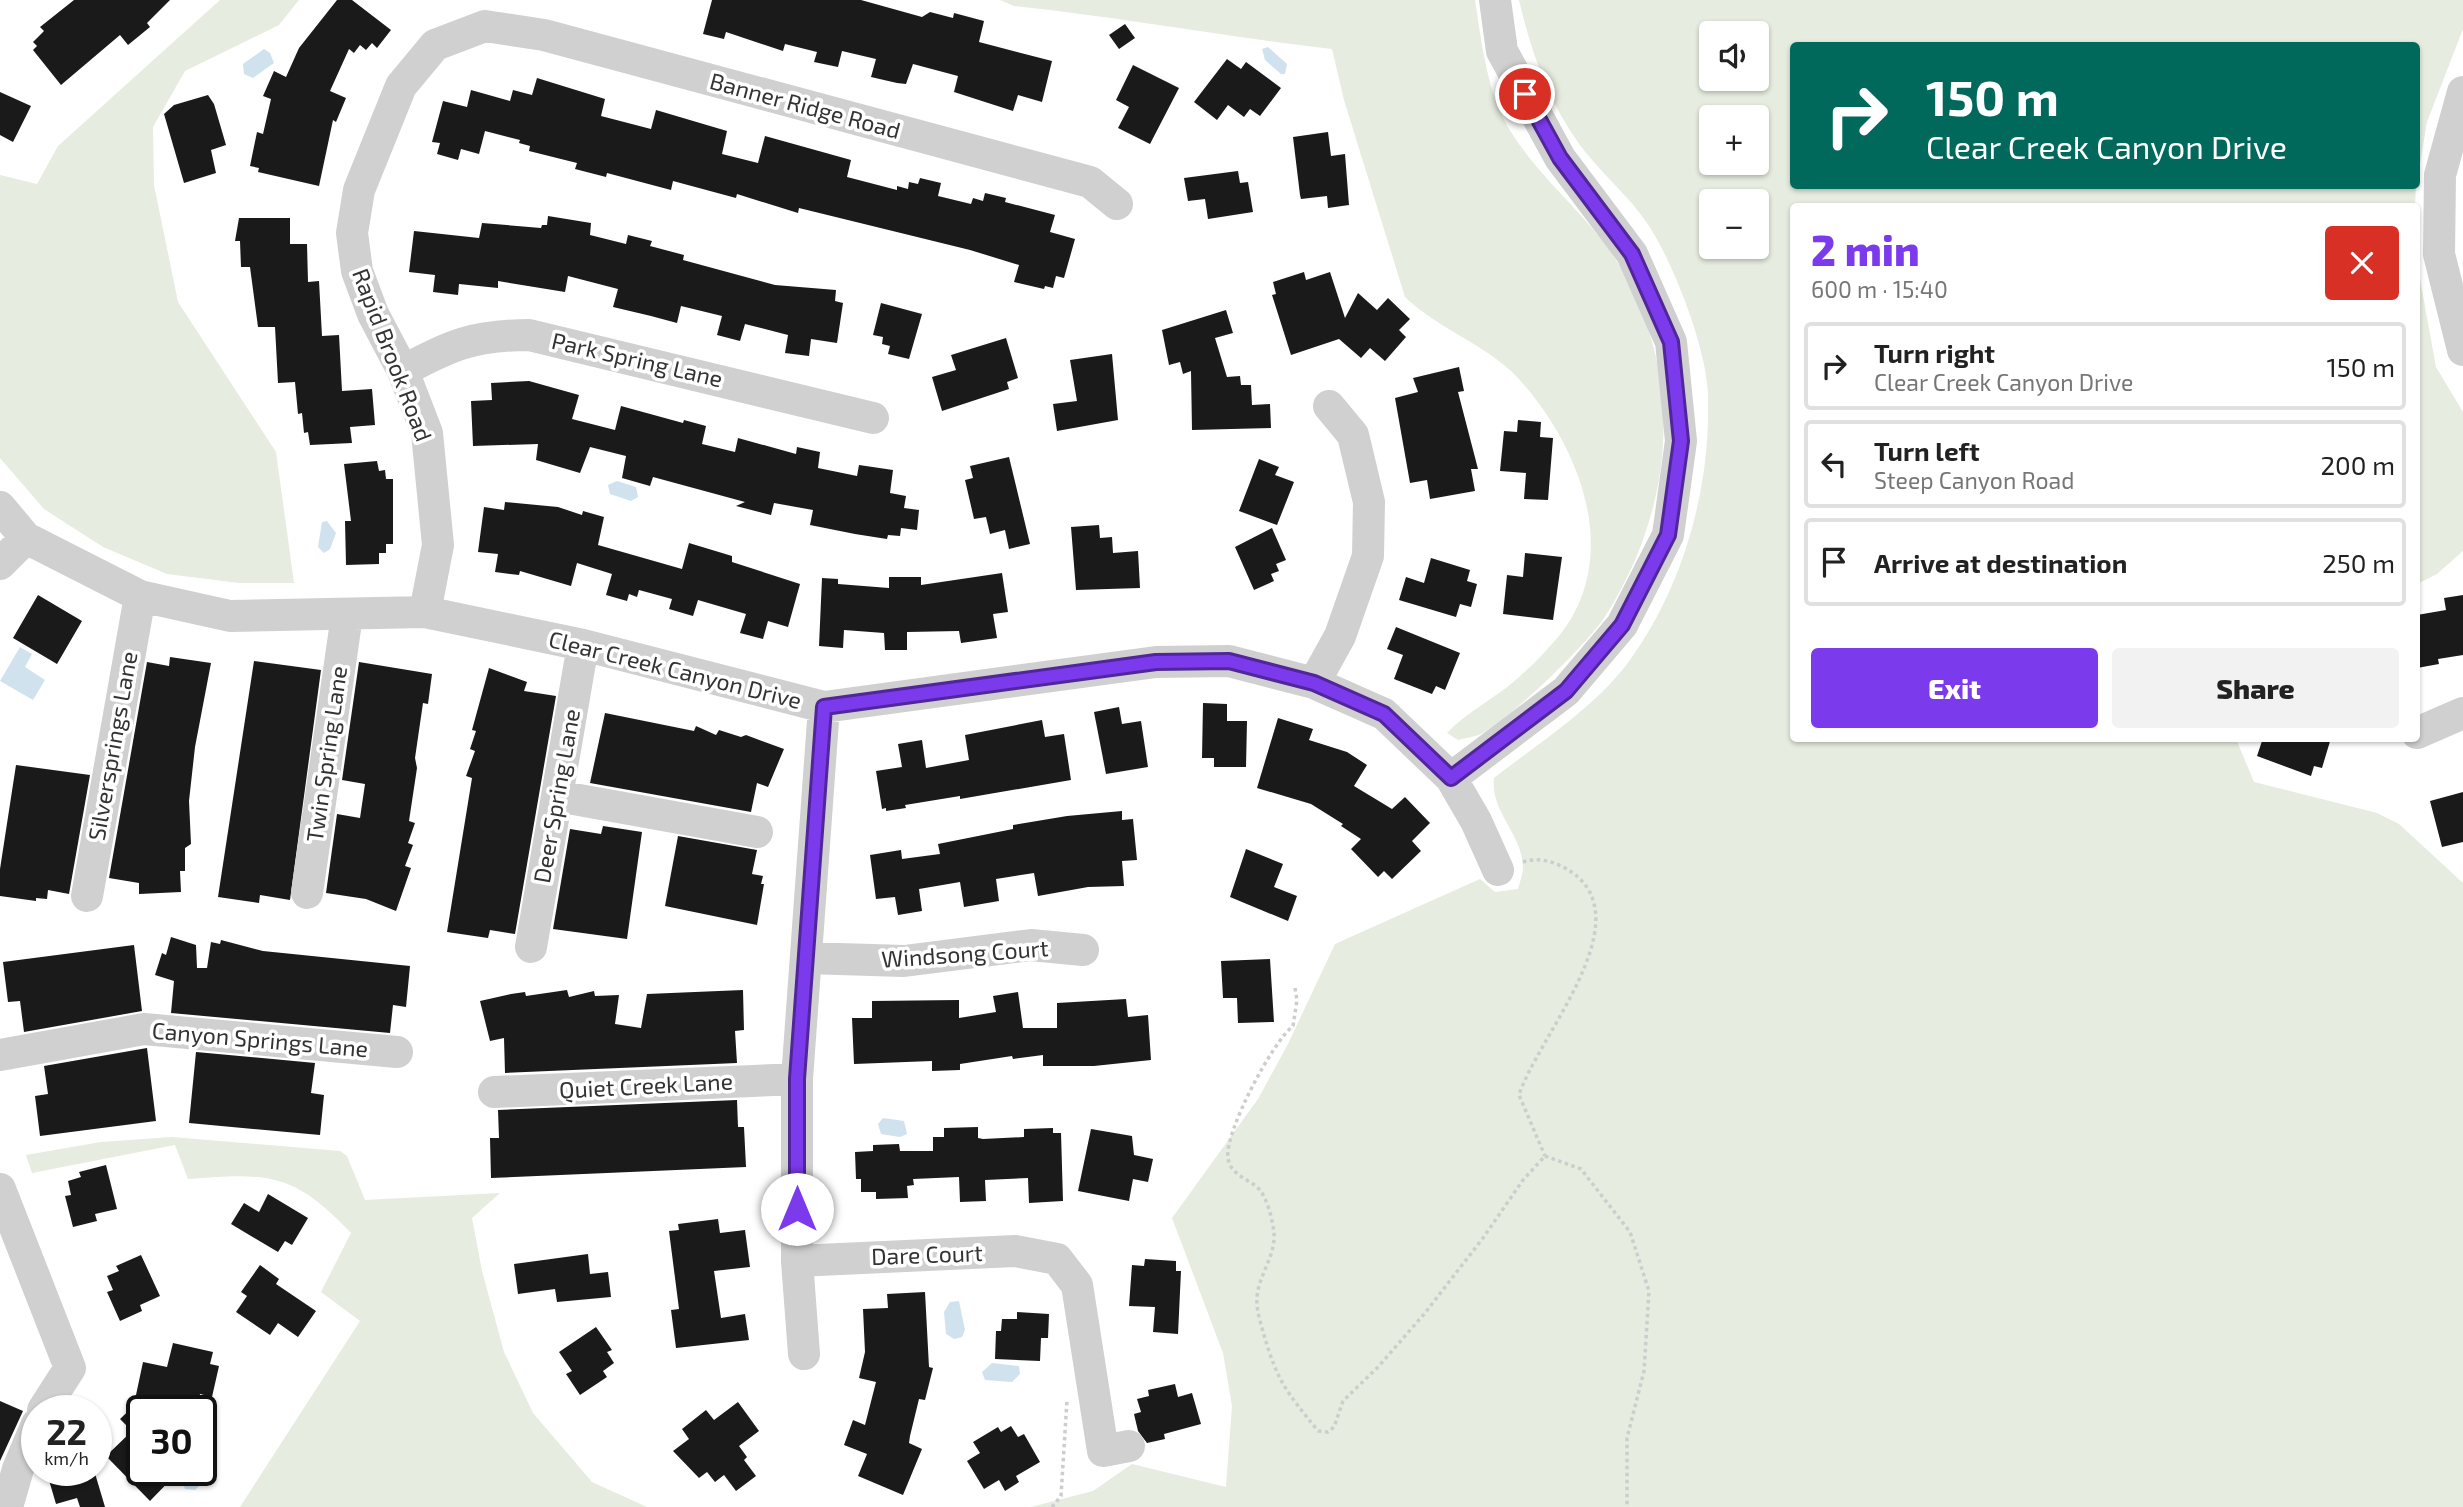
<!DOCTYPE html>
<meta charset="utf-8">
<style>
body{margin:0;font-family:"Exo 2",sans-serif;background:#f2f2f2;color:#222;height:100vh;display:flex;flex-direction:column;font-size:26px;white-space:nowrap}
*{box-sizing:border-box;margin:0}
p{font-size:23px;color:#767676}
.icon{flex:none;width:38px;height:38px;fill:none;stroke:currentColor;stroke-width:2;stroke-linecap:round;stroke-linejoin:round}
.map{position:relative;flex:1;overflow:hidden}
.panel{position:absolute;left:1790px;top:203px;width:630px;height:539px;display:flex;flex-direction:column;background:#fff;border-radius:7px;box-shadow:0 2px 5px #0004}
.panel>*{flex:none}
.guide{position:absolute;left:1790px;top:42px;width:630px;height:147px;border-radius:7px;box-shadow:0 2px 5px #0004;background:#00695c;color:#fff;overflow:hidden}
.buttons{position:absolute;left:1699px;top:21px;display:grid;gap:14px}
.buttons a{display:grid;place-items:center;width:70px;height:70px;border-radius:7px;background:#fff;box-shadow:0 2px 5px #0004;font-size:35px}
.speed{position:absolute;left:21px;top:1395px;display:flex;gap:14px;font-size:35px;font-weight:700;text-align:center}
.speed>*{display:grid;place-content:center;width:91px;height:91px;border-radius:50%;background:#fff;box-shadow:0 2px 5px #0004;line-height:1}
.speed small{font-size:18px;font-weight:400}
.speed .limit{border:4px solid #111;border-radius:10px;background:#fff;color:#111}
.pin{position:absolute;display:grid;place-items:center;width:60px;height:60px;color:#fff;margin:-30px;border:4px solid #fff;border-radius:50%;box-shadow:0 2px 7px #0007}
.me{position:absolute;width:77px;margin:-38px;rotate:0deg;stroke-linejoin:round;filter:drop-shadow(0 0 5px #0008)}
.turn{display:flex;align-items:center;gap:24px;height:147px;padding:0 21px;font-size:32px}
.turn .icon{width:91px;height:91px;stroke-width:2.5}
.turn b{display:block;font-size:49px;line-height:60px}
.round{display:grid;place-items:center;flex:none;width:74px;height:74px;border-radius:7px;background:#f2f2f2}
.summary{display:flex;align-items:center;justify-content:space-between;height:119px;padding:0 21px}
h1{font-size:42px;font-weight:800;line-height:52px;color:#7c3aed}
.primary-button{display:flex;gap:14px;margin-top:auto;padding:14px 21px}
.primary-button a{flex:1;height:80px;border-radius:7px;background:#7c3aed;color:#fff;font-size:28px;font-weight:800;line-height:80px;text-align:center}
.primary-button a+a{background:#f2f2f2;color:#222}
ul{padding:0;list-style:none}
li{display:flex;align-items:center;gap:21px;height:88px;margin:0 14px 10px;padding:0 7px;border:4px solid #e0e0e0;border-radius:7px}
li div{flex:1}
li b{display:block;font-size:26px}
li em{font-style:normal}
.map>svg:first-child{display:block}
.green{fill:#e6ecdf;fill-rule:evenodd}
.water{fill:#cfe2ee}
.building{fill:#1a1a1a}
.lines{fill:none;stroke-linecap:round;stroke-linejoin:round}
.path{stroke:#cdcdcd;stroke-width:3.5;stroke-dasharray:3.5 3.5;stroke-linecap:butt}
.minor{stroke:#d0d0d0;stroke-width:32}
.route-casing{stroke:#51269a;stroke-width:18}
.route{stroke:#7c3aed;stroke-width:12}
.labels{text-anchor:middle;stroke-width:7;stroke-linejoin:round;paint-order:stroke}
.street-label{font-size:23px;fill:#333;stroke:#fff}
</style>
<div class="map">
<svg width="2463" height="1507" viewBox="0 0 2463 1507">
<rect width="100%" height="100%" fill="#fff"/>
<path class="green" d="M220,0H299L279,25L185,71L153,127L154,185L178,302L276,452L294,583H239L167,574L103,547L44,509L0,458V175L37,184L58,146Z
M1000,0H1475C1482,44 1487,94 1511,132C1542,182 1592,218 1621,268C1686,381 1673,509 1606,615C1589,643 1507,722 1479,735C1473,737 1465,738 1458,740L1447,733C1464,715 1486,703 1506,688C1526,672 1543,655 1559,636C1624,555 1579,444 1517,377C1487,345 1438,329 1405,297L1344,100L1332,49C1226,37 1121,17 1014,6Z
M1519,0H2463V29L2427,122L2417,182V46H1794V186H2416L2415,206H1794V738L2236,739L2254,782L2377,813L2399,824L2463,883V1507H1031L1093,1491L1132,1464L1226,1487L1232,1406L1223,1353L1172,1218L1258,1099L1288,1044L1335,944L1480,879L1495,892L1518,889C1520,882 1523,873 1523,867C1522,833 1490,812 1494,778C1539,743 1597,706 1630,660C1684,585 1711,487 1708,395C1707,350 1674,264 1649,226C1629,195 1598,171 1577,141C1547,98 1531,51 1519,0ZM1757,33V79H1712V33ZM1757,117V163H1712V117ZM1757,201V247H1712V201Z
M2417,230L2420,279L2436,367L2463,412V551L2437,574L2417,584Z
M172,1137L340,1151L347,1156L365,1200L500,1193L472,1218L482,1271L504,1352L533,1413L592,1482L647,1507H240L360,1321L321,1292L351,1233C293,1172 269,1173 188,1179L175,1145L32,1173L26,1155L101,1142Z"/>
<path class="water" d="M1268,47L1287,64L1285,74H1281L1265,60L1262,49Z
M264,49L270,53L274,63L253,78L244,74L243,64Z
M617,481L636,487L638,497L631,501L610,494L608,485Z
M327,521L336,533L330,549L324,553L318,547L322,522Z
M20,647L32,654L25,667L45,680L33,700L0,681Z
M883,1118L904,1121L907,1134L900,1137L881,1134L878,1124Z
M959,1301L965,1330L962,1337L954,1339L946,1334L944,1312L950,1302Z
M992,1363L1019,1366L1020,1374L1012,1382L985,1380L982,1372Z
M201,1460L211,1466L212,1473L195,1490L185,1489L181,1478L190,1470H201Z"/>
<path class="building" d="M74,0H170L147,23L150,27L128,45L120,35L61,85L33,50L37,46L33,42L44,31L40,27Z
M337,0H352L391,30L377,48L372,43L366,50L360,45L354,53L349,49L330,91L346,98L336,122L333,120L319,186L258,172L259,168L250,166L257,132L263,134L271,99L263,96L274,71L286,77L299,48Z
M712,0H861L922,17L930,12L953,18L954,13L984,21L979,42L1052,61L1042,102L1018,95L1013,111L954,92L958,76L913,64L906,84L897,83L871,77L876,59L842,51L838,67L814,62L817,52L785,44L783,51L726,32L724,39L703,34Z
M1125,24L1135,38L1119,49L1109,35Z
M1227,59L1241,69L1246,62L1281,88L1260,116L1250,109L1244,117L1228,105L1217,120L1194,102Z
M1133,65L1179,88L1150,144L1118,128L1129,107L1116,100Z
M537,78L605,99L601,116L651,129L656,110L727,131L722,154L758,163L765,136L851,160L847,177L897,190V186L908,189L909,182L918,184L920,178L941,183L938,196L971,204L973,198L983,201L985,193L1006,198L1005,202L1055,215L1050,232L1075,239L1064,278L1056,276L1053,288L1045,286L1044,289L1014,282L1019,265L970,250L799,208L798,213L737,194L736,198L673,181L671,190L607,173L606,177L575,169L577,163L529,151L530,146L519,143L520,140L485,131L479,154L461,149L458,160L437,154L440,143L432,142L443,101L467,107L471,90L510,101L513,90L532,95Z
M0,92L31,106L13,142L0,135Z
M208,95L214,104L226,145L211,150L216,173L184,183L164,114L174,105Z
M1328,132L1331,156L1345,154L1349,205L1328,208L1327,196L1301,199L1300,195L1293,137Z
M1238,171L1240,183L1248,182L1253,212L1208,219L1205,199L1188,201L1184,178Z
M548,216L591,223L590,235L626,244L628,235L652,241L650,246L684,255L683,260L775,285L836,290L835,301L843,303L837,343L811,339L809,356L785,353L788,335L745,324L740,341L717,335L722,316L681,306L677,323L651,316L613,307L618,289L568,276L565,292L498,281V288L459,284L458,295L433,292L435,275L409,272L414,231L479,238L482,223L541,228L542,225H547Z
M239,218H290V244H307L308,282L319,281L322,336L339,335L342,391L372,389L375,425L350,427L352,443L310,445L308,432L304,433L302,413L298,414L295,382L278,383L275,327H258L250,267H241L240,241H235Z
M1304,272L1306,280L1330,272L1345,318L1358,293L1377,310L1388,298L1410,319L1399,330L1406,337L1385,361L1370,348L1361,358L1339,339L1291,355L1272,295L1276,294L1273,282Z
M881,303L922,314L909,359L888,354L890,346L882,344L883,337L873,335Z
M1226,310L1233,333L1215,338L1227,377L1240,376L1241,385H1251L1252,405L1270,404L1271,428L1192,430L1191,371L1183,374L1180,362L1169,365L1162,330Z
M1006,338L1018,378L1007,382L1009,389L942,411L932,377L956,370L951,355Z
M1112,354L1118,420L1057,431L1053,404L1077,401L1070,360Z
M1459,367L1464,391L1458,392L1478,469H1471L1475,491L1430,499L1427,480L1410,483L1395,398L1418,392L1413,378Z
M529,381L579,395L572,419L615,430L621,406L683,423L684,420L706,426L702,444L735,452L738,438L796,454L797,447L820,452L818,468L857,476L859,465L893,470L890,493L906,496L904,508L919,510L917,530L901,528L900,536L888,535L887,539L855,534L810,525L813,510L774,503L771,515L736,506L745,502L653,477L650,486L622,478L626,456L590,447L580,473L536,460L538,444L473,446L471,401L492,400L491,383Z
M1518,420L1541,422L1540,437L1553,438L1548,500L1524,499L1526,473L1500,471L1504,431L1517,432Z
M1009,457L1030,544L1009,549L1005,530L990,534L986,517L974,519L965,480L973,478L970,466Z
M1259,459L1279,467L1275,475L1294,482L1277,525L1239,511Z
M377,461L379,471L385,470L386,479H393V544H386V553H379V564L346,565L345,521H351L344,464Z
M505,502L558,507L582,515L583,511L604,517L598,545L682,569L689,543L732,556V562L800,584L788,627L768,621L763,639L740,633L746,614L698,600L693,616L669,609L672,599L639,590L637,597L629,594L627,601L606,595L612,574L577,563L571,586L520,571L519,575L495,572L498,554L478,552L484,507L504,510Z
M1099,525L1100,538L1112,537L1113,553L1138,551L1140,588L1076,590L1071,527Z
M1272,528L1286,560L1276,564L1279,571L1271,574L1274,581L1254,590L1235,547Z
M1525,553L1562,557L1553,620L1503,614L1507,575L1523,577Z
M1431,558L1470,570L1467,581L1477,584L1471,607L1460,604L1456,617L1399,600L1406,577L1424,583Z
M1002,573L1008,612L993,614L997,638L961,643L959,631L907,632V650H885L884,633L844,630L843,648L819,646L822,578L838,579V584L889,588V577H921V585Z
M38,595L82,621L57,664L13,638Z
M2463,595V655L2438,659L2439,664L2417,668V615L2446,610L2444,598Z
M1396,627L1460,653L1445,690L1436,686L1432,694L1394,679L1403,655L1387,649Z
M170,657L211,663L195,747L189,801L191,844L185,848V871H180L181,892L139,894V883L109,878L147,662L169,666Z
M254,661L321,670L290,900L260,895L259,903L218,897Z
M359,662L432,674L428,704L423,703L415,758L417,768L409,821L415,823L408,843L413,845L405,866L411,868L396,911L366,899L326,893L337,814L360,818L365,784L342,780Z
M489,668L527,682L524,691L556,696L515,934L490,930L488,938L447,932L472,778L466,776L475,751L470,749L476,731L472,730Z
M1203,703L1227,704V721H1247L1246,767H1214V758H1202Z
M1119,707L1122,724L1141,721L1148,767L1106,774L1094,712Z
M605,713L694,731L696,726L716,735L719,730L741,737L746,735L784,749L768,787L757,783L751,812L590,783Z
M1278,718L1313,729L1309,740L1347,752L1367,765L1354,786L1392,809L1405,797L1430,823L1412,841L1421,851L1392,879L1384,871L1378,877L1351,849L1361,839L1341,826L1343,824L1311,804L1257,788Z
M1042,720L1045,737L1064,734L1071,780L960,799V796L905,805L906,808L886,811V808L882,809L876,771L902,767L898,744L922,740L926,768L969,760L965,735Z
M2263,738H2331L2322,768L2314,766L2311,776L2257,756Z
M16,765L90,775L69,894L48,890L47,899L36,898V901L0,896V869Z
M2463,792V842L2442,847L2430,801Z
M1122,811V820L1133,819L1137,860L1122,861L1124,886L1088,887L1038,896L1034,873L996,879L999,901L964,907L960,882L919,889L922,911L898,915L895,897L876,899L870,855L901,850L902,859L940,854L938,844L1013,829V825L1067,816Z
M603,826L642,832L627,939L553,929L570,829L601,834Z
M678,836L757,850L752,874L763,876L761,884H764L757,925L665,906Z
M1246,849L1283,864L1274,887L1297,896L1288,921L1230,897Z
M171,937L196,945L197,968H207L211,942L220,944L221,940L263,951L410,966L406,1007L393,1005L390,1033L171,1013L174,981L155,975L162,953L166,955Z
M134,945L142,1011L24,1032L20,1001L8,1002L3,962Z
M1270,959L1274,1022L1238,1023L1237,998H1223L1221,961Z
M567,990L569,997L594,991L595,996L619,995L615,1024L641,1028L647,994L743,990L744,1030L735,1031L737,1063L505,1073L504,1038L490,1041L480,1001L511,994L525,992L526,996Z
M1018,992L1023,1028H1057V1003L1126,999L1128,1017L1148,1015L1151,1060L1094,1066H1043V1055L1013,1059L1012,1056L960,1064V1070L932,1071V1061L854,1064L852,1018H872V1001L959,1000V1018L996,1012L993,996Z
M147,1048L156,1121L40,1136L35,1096L48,1094L44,1066Z
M196,1052L315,1063L311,1093L324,1095L320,1135L189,1123Z
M737,1100L738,1127H744L746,1167L491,1178L490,1138H499L498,1110Z
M978,1127V1138L983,1139L1024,1137V1129L1053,1128V1133H1061L1063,1201L1029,1203L1028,1178L985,1180L986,1201L960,1202L959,1177L913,1179L914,1185L907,1186L908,1198L876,1199V1192H861V1179H856L855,1152L873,1151V1145L899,1144L900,1151H933V1137H944V1128Z
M1091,1129L1132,1136L1134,1155L1153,1159L1148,1182L1133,1179L1129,1201L1078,1191Z
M106,1165L117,1209L95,1214L97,1221L73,1227L65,1196L71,1195L68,1181L81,1177L79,1172Z
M268,1194L308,1218L292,1245L285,1241L278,1252L231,1224L244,1203L259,1212Z
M718,1219L720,1233L745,1230L750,1267L714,1271L721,1318L745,1314L749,1340L676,1348L671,1310L679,1309L669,1231L679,1230L678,1224Z
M588,1254L590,1274L608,1272L611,1297L557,1302L555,1289L518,1294L514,1264Z
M141,1255L160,1296L140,1305L142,1311L120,1321L107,1292L113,1290L107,1276L119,1271L116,1266Z
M1145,1259L1176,1261V1271H1181L1178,1334L1153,1332L1155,1307L1129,1306L1132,1265L1144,1266Z
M260,1265L279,1279L276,1284L316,1311L298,1337L278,1323L270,1335L236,1312L247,1296L241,1292Z
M925,1292L929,1367L933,1368L925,1400L919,1399L910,1436L909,1443L922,1449L903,1495L858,1476L867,1454L844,1445L853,1420L865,1425L876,1382L859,1378L865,1352L863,1309L888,1308L887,1294Z
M1017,1312L1049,1314L1048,1338H1041L1040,1361L995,1359L996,1331H1001L1002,1319H1017Z
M596,1327L612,1350L607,1352L614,1363L603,1371L607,1377L580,1395L566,1374L572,1371L559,1352Z
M173,1343L213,1352L210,1364L219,1366L212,1397L200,1394L199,1400L174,1395L172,1403L136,1395L143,1362L167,1367Z
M1175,1384L1178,1397L1192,1393L1201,1424L1164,1434L1165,1439L1147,1443L1138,1431L1134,1414L1141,1412L1137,1399L1149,1396L1148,1390Z
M142,1398V1470H180L150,1501L106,1456L132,1431L120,1419Z
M0,1401L23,1411L0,1461Z
M738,1402L759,1431L739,1446L747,1457L744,1460L756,1476L736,1491L724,1475L715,1482L707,1472L699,1478L673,1451L689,1439L682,1429L706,1410L714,1420Z
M1011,1426L1018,1437L1024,1434L1040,1462L1016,1476L1019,1482L1005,1491L999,1480L984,1489L967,1461L980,1453L973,1442L998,1427L1001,1432Z
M46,1470H94L105,1507H80L77,1498L56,1504Z"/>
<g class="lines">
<path class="path" d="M1523,862C1540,856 1559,863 1573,873C1641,923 1537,1038 1519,1095L1545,1156
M1295,988L1297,1000L1293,1026C1273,1041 1224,1133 1228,1158C1230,1174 1246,1178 1257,1187C1267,1196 1272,1218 1274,1232C1276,1257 1258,1275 1257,1298C1256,1310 1261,1324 1264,1335C1278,1383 1287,1392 1318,1431L1328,1432L1334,1427L1343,1401L1378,1367L1425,1313L1483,1238L1523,1180L1545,1156
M1545,1156L1581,1169L1630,1232L1649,1291L1644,1371L1627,1438V1507
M1052,1507L1061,1496L1067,1400"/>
<path class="minor" d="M2463,92L2440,175L2439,254L2463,350
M403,371C450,345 475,335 529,335L873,418
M0,507L26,538L140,596L230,616L425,612L583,645L824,707L1156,662L1229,661L1314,683L1384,714L1451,778L1476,821L1498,870
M0,564L26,538
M425,612L438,545L427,433L403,371L373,314L357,271L352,233L359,190L401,86L435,45L485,26L544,35L1090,182L1117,204
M1314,683L1340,636L1368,556L1369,502L1353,435L1329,406
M2417,733L2463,713
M1451,778L1566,691L1622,625L1668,535L1681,441L1671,342L1632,254L1560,158L1502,51L1495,0
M557,796L757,832
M307,893L347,615
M87,896L140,596
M531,947L583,645
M806,958L904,961L1031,945L1083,950
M0,1055L144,1029L397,1052
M494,1092L797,1079
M0,1189L70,1368L43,1410
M797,1261L1015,1251L1057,1259L1077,1285L1103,1451L1129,1446
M804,1354L797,1261V1079L824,707
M7,1507L18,1469L37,1424"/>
</g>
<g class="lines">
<defs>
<path id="route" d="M797,1209V1079L824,707L1156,662L1229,661L1314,683L1384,714L1451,778L1566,691L1622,625L1668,535L1681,441L1671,342L1632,254L1560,158L1525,94"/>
</defs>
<use href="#route" class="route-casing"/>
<use href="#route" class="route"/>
</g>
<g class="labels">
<g class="street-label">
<text transform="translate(805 106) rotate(15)" y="8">Banner Ridge Road</text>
<text transform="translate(392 355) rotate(69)" y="8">Rapid Brook Road</text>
<text transform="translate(637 360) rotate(13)" y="8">Park Spring Lane</text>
<text transform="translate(675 670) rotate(14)" y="8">Clear Creek Canyon Drive</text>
<text transform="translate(113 746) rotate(-80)" y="8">Silversprings Lane</text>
<text transform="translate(327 754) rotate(-82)" y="8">Twin Spring Lane</text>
<text transform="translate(557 796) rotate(-80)" y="8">Deer Spring Lane</text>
<text transform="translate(965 954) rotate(-4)" y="8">Windsong Court</text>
<text transform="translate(260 1040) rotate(5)" y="8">Canyon Springs Lane</text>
<text transform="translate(646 1086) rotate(-3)" y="8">Quiet Creek Lane</text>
<text transform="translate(927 1255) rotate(-2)" y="8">Dare Court</text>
</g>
</g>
</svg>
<div class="buttons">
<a><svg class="icon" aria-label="sound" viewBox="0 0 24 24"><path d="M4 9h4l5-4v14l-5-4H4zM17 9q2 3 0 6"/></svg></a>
<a>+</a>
<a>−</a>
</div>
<div class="speed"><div>22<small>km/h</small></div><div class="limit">30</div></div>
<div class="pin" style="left:1525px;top:94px;background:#d93025"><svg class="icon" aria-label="arrive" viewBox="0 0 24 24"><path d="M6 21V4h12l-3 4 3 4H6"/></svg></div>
<svg class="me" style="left:797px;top:1209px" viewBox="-20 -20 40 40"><circle r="19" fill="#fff"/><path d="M0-13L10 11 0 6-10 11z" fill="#7c3aed"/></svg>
<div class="guide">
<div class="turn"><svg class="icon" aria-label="right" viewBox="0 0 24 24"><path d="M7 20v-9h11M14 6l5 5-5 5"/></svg><div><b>150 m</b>Clear Creek Canyon Drive</div></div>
</div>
<section class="panel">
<div class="summary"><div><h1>2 min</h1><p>600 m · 15:40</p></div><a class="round" style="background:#d93025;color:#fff"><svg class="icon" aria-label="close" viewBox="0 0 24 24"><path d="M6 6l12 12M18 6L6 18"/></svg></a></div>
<ul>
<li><svg class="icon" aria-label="right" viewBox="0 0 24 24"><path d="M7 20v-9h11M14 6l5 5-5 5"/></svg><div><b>Turn right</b><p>Clear Creek Canyon Drive</p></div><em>150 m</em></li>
<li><svg class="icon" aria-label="left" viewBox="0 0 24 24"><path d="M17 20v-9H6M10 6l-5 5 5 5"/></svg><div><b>Turn left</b><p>Steep Canyon Road</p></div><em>200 m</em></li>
<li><svg class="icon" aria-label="arrive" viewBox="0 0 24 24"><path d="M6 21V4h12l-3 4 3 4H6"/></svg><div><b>Arrive at destination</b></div><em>250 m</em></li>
</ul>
<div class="primary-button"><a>Exit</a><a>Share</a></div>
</section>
</div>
